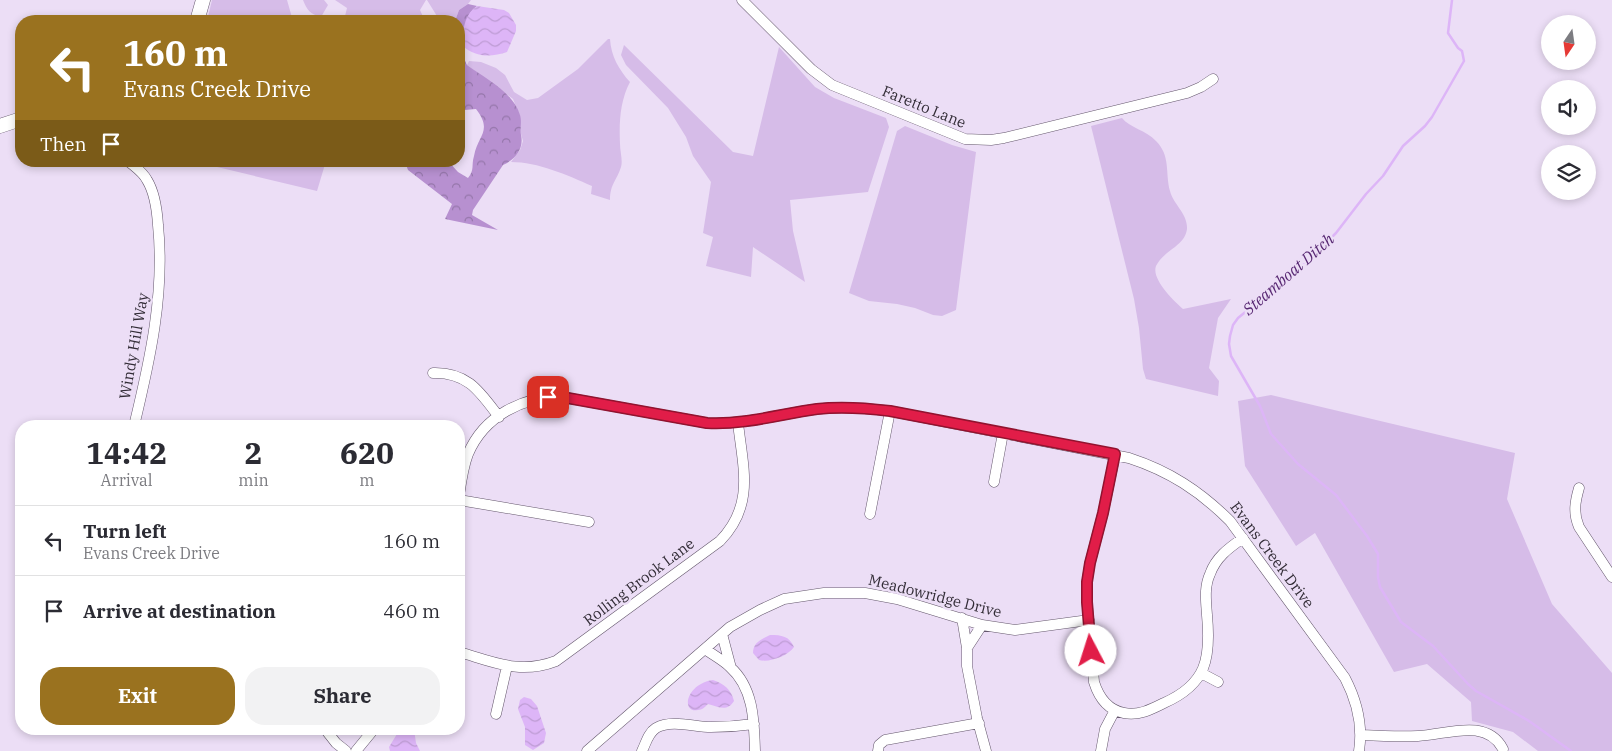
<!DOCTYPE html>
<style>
body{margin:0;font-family:"IBM Plex Serif",serif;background:#f2f2f3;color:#2b2b33;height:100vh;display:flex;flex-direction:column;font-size:19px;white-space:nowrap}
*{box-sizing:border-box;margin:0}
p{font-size:16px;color:#7c7c81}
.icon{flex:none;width:28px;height:28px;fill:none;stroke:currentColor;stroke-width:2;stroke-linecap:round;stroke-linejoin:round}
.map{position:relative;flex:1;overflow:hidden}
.side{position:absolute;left:15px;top:420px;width:450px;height:315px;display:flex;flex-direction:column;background:#fff;border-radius:20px;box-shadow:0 2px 8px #0003}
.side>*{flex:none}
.hud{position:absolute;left:15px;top:15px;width:450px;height:152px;border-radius:20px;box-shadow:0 2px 8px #0003;background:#9a721f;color:#fff;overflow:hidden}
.needle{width:32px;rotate:193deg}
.fabs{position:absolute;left:1541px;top:15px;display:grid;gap:10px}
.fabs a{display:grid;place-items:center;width:55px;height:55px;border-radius:50%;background:#fff;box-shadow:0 2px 8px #0003;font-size:25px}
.pin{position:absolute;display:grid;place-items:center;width:42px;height:42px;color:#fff;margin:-21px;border-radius:10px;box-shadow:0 2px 8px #0006}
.me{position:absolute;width:55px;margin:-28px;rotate:355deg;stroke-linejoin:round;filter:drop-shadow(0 0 4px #0008)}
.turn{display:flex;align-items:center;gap:18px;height:105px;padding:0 25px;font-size:22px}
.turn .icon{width:65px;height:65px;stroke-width:2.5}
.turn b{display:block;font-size:35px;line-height:42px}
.then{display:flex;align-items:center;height:48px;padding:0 25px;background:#0003;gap:10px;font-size:19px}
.eta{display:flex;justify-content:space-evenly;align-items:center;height:85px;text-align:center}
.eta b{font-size:30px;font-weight:800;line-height:35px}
.cta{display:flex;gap:10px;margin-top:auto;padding:10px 25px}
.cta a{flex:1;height:58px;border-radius:20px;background:#9a721f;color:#fff;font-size:20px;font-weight:800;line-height:58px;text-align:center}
.cta a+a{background:#f2f2f3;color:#2b2b33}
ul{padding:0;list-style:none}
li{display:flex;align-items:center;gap:15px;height:70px;padding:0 25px;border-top:1px solid #e1e1e2}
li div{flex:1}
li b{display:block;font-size:19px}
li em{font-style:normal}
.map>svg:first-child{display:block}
.green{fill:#d6bce8}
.forest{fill:url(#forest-crowns)}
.water{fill:url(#water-waves)}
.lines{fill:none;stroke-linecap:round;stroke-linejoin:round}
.stream{stroke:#ddb5f7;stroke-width:2.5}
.street-casing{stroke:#64576c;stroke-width:11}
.secondary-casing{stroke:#64576c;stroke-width:15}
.street{stroke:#fff;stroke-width:10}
.secondary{stroke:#fff;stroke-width:14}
.route-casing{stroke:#92132f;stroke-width:12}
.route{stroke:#e11d48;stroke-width:9}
.labels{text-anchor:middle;stroke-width:5;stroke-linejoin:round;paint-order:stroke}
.street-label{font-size:15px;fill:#322c36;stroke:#ecdef6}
.water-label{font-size:16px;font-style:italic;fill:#582873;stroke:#ecdef6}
</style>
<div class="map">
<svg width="1612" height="751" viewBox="0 0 1612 751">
<defs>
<pattern id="forest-crowns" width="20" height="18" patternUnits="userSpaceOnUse" patternTransform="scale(1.25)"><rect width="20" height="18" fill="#b790d0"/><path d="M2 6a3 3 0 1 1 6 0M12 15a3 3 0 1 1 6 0" fill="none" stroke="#9576aa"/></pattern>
<pattern id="water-waves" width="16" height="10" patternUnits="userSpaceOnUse" patternTransform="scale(1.25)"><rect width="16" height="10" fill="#ddb5f7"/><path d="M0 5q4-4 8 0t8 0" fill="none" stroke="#be9cd4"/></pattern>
</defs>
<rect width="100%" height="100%" fill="#ecdef6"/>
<path class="green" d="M212,0H287L293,21H207Z
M303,0H324L328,5L321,17C310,14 307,10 303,0Z
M335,0H426L420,10L425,21H349L345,16L347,8Z
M427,0H471L468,4L459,10L455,21H440Z
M608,39H610C611,56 619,70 630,82C620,101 619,122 620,144C620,151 623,161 621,167C617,180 610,184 610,200L591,194L592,186C567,175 538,162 511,162L520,150L523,141L521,134L520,116L513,99L467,65L469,61L481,62L496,68L505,75L514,92L527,100L538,98L578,69Z
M624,45L733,152L753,156L779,47L815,87L834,98L886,118L889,127L868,192L790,200L793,231L805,282L753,247L751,277L706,266L713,237L703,233L711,182L693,156L686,137L668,108L626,65L621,55Z
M1122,118C1130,128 1146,130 1156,141C1171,156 1165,173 1170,191C1173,204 1188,214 1187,229C1186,237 1181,242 1175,247C1168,252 1160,258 1156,266C1151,279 1174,301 1183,309L1231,299L1218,318L1209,368L1219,381L1218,396L1146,379L1143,369L1139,328L1134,299L1091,126Z
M905,126L952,145L976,152L956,310L942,316L933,315L915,308L897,304L869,301L849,293L897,131Z
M192,161H326L317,191Z
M1271,395L1515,453L1507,499L1552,604L1612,673V751H1538L1513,732L1472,721L1471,702L1427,664L1394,672L1315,533L1296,546L1245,466L1238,401Z"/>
<path class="forest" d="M468,4L477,6C462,16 459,51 467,65C486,79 513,92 520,115C522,121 520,129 521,135C524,148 516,159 503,165L473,210L472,215L498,230L445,219L452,204L408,170L405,162L448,161L458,172L468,178C475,169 471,166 474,156C478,135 493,131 476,109L465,110L459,114V21H455L459,10Z"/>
<path class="water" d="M477,6L504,10L509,13L516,25V31L507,52C492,57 476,58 463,46C462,32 464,14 477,6Z
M770,635C782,635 789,636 794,647C788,656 769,663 759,660L753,653C753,642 762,639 770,635Z
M713,680C724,684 731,689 734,701C727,712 719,707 708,704C705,707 702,710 698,710C681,714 685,684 713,680Z
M524,697L531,699L537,706L546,733L544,743L533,750L525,745V727L518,709L520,700Z
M400,729H414L416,743L420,751H390L389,747Z"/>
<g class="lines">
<path class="stream" d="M1452,0L1448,33L1458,48L1462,51L1464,61L1432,117L1425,126L1403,146L1383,176L1366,194L1336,233L1307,262L1238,318L1233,325L1230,336L1229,344L1231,356L1260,406L1271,434L1298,464L1336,495L1367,536L1378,554V577L1380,587L1401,622L1433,646L1468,684L1476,691L1529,721L1571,751"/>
<defs>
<path id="street" d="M742,0L811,69L832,85L965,139L991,140L1004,138L1187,93L1201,87L1213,79
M128,161C135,167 143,172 147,180C155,193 157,209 158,225C165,293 150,360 134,426
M433,373C468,372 480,392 499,417
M1115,455L1103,513L1090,563L1087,582V602L1094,682C1099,698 1108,710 1124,713C1139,716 1152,709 1164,703C1207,684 1211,658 1207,615C1206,601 1204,587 1210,574C1216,557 1229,548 1243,538
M994,482L1003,433
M1579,488C1575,502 1573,513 1579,527L1612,577
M459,496C461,482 463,467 468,454C484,416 523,396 562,397L707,423C745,425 780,414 817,409C842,406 866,408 890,411L1129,458C1169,471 1200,491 1230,521L1345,678C1357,701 1363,725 1359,751
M459,500L589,522
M870,514L890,411
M962,618L967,648V666L977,718L986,751
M722,634L731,668
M967,648L982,625
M705,649C713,655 723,660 730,667C754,688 754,722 755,751
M459,652C494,662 520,675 556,661L720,541C755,505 743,468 738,423
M1201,673L1218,682
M496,714L507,666
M325,729L336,743L346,751
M1361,735C1380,736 1399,737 1418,736C1446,735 1486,717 1503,749
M356,751L374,729
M587,751L730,627L760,610L784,599L824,593H865L897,599L982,625L1015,630L1089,620
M642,751C646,743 648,733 656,728C672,719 694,727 711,727C725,727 740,726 754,724
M878,751L879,745L885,740L979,723
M1101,751L1105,729L1115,710"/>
<path id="secondary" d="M197,21L203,0
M0,126L21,119"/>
</defs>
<use href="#street" class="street-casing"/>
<use href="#secondary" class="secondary-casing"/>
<use href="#street" class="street"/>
<use href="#secondary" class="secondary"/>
</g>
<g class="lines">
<defs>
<path id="route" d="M548,397H562L707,423C745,425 780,414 817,409C842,406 866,408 890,411L1115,454L1103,513L1090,563L1087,582V602L1091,651"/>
</defs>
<use href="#route" class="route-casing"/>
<use href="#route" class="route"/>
</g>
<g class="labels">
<g class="street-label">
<text transform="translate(924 107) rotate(22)" y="5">Faretto Lane</text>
<text transform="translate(134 346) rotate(-80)" y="5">Windy Hill Way</text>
<text transform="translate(1272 555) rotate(53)" y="5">Evans Creek Drive</text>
<text transform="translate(639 582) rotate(-37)" y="5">Rolling Brook Lane</text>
<text transform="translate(935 596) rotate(14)" y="5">Meadowridge Drive</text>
</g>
<g class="water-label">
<text transform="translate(1288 274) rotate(-41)" y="6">Steamboat Ditch</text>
</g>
</g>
</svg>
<div class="fabs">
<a><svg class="needle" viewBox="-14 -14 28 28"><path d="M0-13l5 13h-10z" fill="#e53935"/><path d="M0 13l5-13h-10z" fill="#7c7c81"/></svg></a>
<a><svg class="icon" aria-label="sound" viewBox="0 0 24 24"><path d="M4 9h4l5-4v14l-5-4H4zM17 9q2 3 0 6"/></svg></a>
<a><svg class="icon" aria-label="layers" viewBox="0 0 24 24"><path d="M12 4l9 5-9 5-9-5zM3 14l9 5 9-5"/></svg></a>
</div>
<div class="pin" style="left:548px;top:397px;background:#d93025"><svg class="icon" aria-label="arrive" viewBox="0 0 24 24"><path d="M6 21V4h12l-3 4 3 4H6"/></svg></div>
<svg class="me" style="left:1091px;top:651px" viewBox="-20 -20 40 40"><circle r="19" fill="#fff"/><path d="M0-13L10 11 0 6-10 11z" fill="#e11d48"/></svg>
<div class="hud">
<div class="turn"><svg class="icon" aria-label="left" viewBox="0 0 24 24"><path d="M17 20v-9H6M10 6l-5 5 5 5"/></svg><div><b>160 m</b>Evans Creek Drive</div></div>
<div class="then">Then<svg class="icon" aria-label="arrive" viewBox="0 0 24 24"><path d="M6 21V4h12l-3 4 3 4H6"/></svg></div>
</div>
<section class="side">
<div class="eta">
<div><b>14:42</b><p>Arrival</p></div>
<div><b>2</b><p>min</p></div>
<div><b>620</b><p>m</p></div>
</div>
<ul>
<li><svg class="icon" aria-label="left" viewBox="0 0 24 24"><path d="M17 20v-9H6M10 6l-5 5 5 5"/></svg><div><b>Turn left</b><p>Evans Creek Drive</p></div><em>160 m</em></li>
<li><svg class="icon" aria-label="arrive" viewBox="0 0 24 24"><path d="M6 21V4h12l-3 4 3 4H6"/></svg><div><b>Arrive at destination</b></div><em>460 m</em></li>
</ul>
<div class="cta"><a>Exit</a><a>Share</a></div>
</section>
</div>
